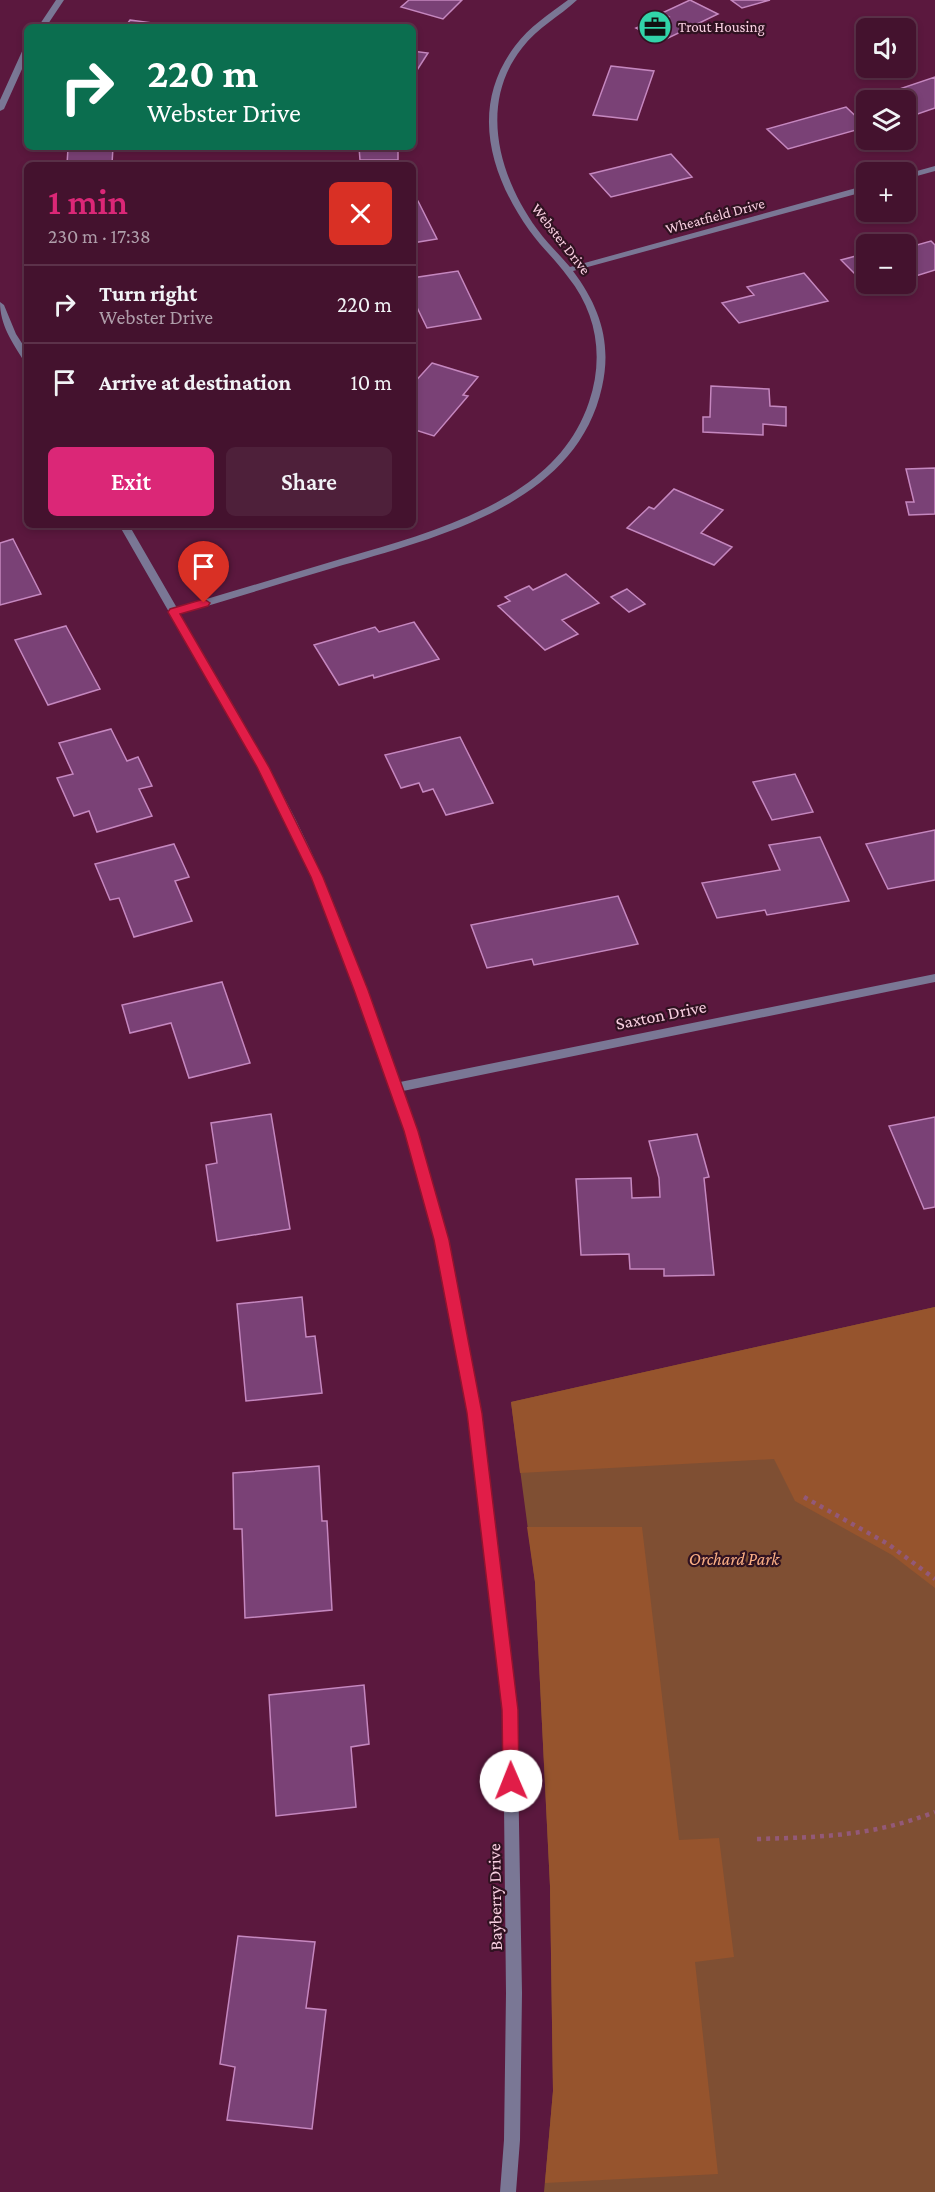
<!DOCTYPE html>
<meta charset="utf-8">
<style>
body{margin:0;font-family:"Crimson Pro",serif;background:#4e203a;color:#f1f3f6;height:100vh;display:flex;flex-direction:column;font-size:22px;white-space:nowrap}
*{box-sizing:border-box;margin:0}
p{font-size:20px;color:#af9eaa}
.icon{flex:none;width:33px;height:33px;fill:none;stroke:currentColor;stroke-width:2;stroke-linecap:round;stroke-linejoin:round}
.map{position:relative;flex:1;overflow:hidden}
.drawer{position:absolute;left:24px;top:162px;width:392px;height:366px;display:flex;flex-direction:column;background:#44122e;border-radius:9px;box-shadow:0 3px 9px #0003,0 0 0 2px #5c324a}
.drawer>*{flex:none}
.hud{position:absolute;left:24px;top:24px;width:392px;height:126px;border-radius:9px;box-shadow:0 3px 9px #0003,0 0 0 2px #5c324a;background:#0b6e4f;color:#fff;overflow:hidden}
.fabs{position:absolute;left:856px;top:18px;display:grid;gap:12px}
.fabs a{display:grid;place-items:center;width:60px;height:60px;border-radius:9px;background:#44122e;box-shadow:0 3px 9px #0003,0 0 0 2px #5c324a;font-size:30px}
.pin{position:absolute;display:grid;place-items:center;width:51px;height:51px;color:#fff;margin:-62px -26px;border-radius:50% 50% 50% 0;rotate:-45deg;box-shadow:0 0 6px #0007}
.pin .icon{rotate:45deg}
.me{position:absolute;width:66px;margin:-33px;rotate:359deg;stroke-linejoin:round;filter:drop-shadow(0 0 4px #0008)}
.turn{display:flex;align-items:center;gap:21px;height:126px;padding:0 24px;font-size:27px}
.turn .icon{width:78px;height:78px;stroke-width:2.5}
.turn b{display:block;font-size:42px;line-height:51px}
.round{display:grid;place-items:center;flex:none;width:63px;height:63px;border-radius:9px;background:#4e203a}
.head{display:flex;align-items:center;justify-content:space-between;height:102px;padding:0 24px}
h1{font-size:36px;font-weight:600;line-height:45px;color:#db2777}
.action{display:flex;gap:12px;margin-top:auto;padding:12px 24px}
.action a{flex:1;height:69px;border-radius:9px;background:#db2777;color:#fff;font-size:24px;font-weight:600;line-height:69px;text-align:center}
.action a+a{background:#4e203a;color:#f1f3f6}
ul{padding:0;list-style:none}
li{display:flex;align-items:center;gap:18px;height:78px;padding:0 24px;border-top:2px solid #5c324a}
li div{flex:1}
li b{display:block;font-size:22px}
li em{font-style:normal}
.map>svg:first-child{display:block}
.green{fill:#7f4f33}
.forest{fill:#96542d}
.building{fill:#7a4176;stroke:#c587bf;stroke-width:1.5}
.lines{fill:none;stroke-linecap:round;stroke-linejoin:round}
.path{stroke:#935978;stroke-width:4.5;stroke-dasharray:4 5;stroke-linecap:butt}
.street{fill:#7a7795;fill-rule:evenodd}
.route{fill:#e11d48;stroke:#92132f;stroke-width:1.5}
.labels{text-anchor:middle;stroke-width:4.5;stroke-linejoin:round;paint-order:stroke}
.far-poi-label{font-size:15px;fill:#f9cfe1;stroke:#301221;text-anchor:start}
.far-street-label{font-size:15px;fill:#f9cfe1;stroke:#301221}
.street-label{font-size:18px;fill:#f9cfe1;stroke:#301221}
.park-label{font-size:18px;font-style:italic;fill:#fbaf85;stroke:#301221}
</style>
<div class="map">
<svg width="935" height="2192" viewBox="0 0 935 2192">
<rect width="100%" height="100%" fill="#5b183e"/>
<path class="green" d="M935,1307V2192H544L553,2091L550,1886L535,1582L511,1402Z"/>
<path class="forest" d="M935,1307V1588L892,1555L795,1501L774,1459L520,1473L511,1402Z
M527,1527H642L679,1840L719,1838L734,1957L695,1962L718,2174L545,2183L553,2091L550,1886L535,1582Z"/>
<path class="building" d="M409,0H462L443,19L401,7Z
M690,0L718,14L662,41L636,28L654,20L658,22L669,17L662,13Z
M731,0H770L742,8Z
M130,20L168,25L167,27H125Z
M412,51L428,53L412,78Z
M611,66L654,71L637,120L593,115Z
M935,77V108L906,118V100H867V103L864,101Z
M846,107L867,127L788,149L767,129Z
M113,147L112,164L128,165H67L68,148Z
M359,147H398V160H360Z
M671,154L692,177L611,197L590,174Z
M418,201L437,239L412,243V202Z
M931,241L935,245V270L906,279V248Z
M867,253V283H864L841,260Z
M458,271L481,319L427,328L412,297V278Z
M804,273L828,301L739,323L722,303L754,295L747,287Z
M432,363L478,377L463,395L468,396L434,436L412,429V385Z
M711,386L769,389L770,406L786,407V426L763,424V435L703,432V417H710Z
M935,468V514L909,515L906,502H914L906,469Z
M674,489L723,510L701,533L732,547L714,565L627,528L649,507L654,509Z
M13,539L41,594L0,605V543Z
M566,574L599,603L562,620L578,634L545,650L498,606L510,601L505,597L529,586L533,590Z
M627,589L645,604L629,612L611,597Z
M414,622L439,659L374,678L373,675L339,685L314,645L375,627L379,632Z
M66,626L100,689L48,705L15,640Z
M111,729L127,761L138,757L152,786L139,789L152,816L97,832L89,811L74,816L57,778L73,774L59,743Z
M460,737L493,803L446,815L433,789L423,792L419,783L401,788L385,755Z
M795,774L813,812L772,820L753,782Z
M935,830V880L888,889L866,844Z
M820,837L849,901L767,915L765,910L717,918L702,883L780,870L769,845Z
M174,844L189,877L175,881L192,921L134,937L119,898L110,900L95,864Z
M618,896L638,944L534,965L532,959L487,968L471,925Z
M222,982L250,1063L189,1078L171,1023L130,1033L122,1005Z
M271,1114L290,1229L217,1241L206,1165L217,1163L211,1123Z
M935,1117V1207L924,1209L889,1126Z
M697,1134L709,1177L704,1178L714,1275L664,1276V1269H630L629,1254L581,1255L576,1179L631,1178L632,1198L660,1197L659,1178L649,1141Z
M302,1297L306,1337L315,1336L322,1393L246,1401L237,1304Z
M319,1466L322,1521H327L332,1610L245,1618L242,1529H234L233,1473Z
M364,1685L369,1744L351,1747L356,1807L276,1816L269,1695Z
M238,1936L315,1942L306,2008L326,2010L312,2129L227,2120L235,2067L220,2064Z"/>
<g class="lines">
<path class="path" d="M804,1497L888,1544L935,1579
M757,1839C823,1837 873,1836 935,1812"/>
<path class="street" d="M56,0H64L46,27H38Z
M568,0H577C559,17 538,27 522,48C478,104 499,177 537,229C547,243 559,254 570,267L867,185V191L573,271C600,307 612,343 602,387C576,506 434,538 333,568C282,583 231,599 180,614C230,700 283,786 323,878C352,945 375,1014 400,1082L935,974V982L403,1091L417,1131L447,1240L481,1413L517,1711L522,1993L520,2140L516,2192H500L504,2140L506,1993L503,1711L467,1413L435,1240L405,1131L355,990L311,877L258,767L119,525H129L177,608C233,591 288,575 344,558C403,541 464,524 516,491C550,469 576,441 589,402C604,358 597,313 568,277C556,260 541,247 529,230C489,173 470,106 515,46C529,27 549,14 568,0Z
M24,47H27V58L4,109L0,111V100Z
M935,166V171L906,179V174Z
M0,302L4,305L16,334L27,351V362L24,361C12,342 0,325 0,302Z"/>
</g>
<path class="route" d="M204,599L210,603L208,606L180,614L269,767L323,877L368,990L418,1131L449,1240L482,1413L518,1710L519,1781L517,1787L511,1789L505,1787L503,1781L502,1710L467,1413L434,1240L404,1131L354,990L311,877L257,767L168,612L170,609Z"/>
<defs>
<symbol id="office-disc" viewBox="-11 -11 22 22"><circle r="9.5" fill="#31d4a9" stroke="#301221"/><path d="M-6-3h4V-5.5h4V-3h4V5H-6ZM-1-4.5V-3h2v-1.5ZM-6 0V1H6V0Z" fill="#111"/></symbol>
</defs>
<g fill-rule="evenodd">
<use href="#office-disc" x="636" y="8" width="38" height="38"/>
</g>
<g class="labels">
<g class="far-poi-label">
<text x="678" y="32">Trout Housing</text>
</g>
<g class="far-street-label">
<text transform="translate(715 216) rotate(-15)" y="5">Wheatfield Drive</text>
<text transform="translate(561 239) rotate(52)" y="5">Webster Drive</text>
</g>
<g class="street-label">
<text transform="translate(661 1015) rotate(-11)" y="6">Saxton Drive</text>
<text transform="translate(495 1897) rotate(-91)" y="6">Bayberry Drive</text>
</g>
<g class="park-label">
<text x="734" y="1565">Orchard Park</text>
</g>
</g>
</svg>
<div class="fabs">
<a><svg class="icon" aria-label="sound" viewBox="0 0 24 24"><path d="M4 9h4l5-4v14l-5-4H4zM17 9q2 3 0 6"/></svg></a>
<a><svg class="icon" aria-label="layers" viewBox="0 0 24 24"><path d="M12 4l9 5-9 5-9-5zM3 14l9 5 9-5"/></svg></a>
<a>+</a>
<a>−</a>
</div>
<div class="pin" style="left:204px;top:603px;background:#d93025"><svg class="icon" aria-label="arrive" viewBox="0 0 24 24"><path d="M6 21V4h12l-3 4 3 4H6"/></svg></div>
<svg class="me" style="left:511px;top:1781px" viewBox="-20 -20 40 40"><circle r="19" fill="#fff"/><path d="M0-13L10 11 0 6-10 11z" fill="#e11d48"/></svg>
<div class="hud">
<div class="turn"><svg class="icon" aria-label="right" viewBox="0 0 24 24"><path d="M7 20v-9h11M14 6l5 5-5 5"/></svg><div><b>220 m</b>Webster Drive</div></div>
</div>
<section class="drawer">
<div class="head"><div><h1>1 min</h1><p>230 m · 17:38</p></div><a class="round" style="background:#d93025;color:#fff"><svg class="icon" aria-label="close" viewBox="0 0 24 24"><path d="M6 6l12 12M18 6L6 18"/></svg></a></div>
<ul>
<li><svg class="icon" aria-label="right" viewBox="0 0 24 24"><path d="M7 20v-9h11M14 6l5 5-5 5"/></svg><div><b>Turn right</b><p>Webster Drive</p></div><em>220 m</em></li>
<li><svg class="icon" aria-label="arrive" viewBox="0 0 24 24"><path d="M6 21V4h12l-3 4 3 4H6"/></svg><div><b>Arrive at destination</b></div><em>10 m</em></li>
</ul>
<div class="action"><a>Exit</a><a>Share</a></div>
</section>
</div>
